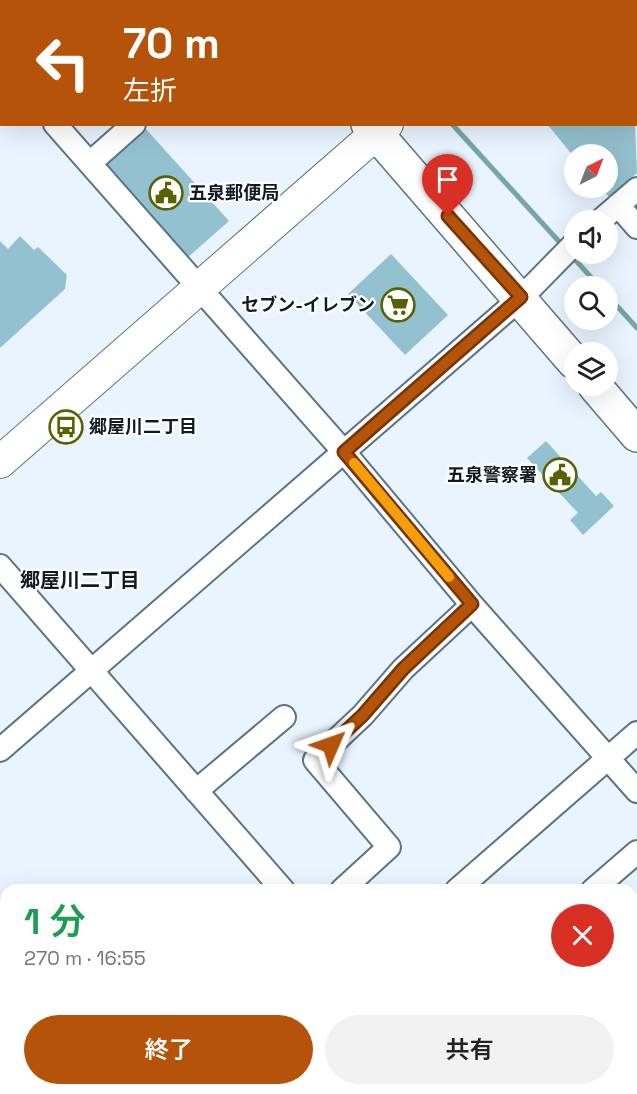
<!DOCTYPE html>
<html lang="ja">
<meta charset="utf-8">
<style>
body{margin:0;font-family:"Space Grotesk","Noto Sans JP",sans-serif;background:#f2f2f2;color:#222;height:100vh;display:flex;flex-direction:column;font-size:22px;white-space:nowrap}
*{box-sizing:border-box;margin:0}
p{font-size:20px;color:#767676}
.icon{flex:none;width:33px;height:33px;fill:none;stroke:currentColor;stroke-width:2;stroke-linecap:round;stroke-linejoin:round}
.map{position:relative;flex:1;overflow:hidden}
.sheet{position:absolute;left:0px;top:884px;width:638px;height:212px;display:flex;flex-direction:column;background:#fff;border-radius:18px 18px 0 0;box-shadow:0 6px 24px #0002}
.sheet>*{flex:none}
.banner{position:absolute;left:0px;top:0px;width:638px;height:126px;box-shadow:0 6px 24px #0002;background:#b45309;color:#fff;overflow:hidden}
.needle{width:39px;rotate:42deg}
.buttons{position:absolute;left:564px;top:144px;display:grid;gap:12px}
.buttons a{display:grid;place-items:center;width:54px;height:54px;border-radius:50%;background:#fff;box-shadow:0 6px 24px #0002;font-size:30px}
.pin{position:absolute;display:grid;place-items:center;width:51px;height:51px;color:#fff;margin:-62px -26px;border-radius:50% 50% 50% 0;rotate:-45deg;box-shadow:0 0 6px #0007}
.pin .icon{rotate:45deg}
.me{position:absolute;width:66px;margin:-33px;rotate:47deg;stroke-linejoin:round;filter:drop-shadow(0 0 4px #0008)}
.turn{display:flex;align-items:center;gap:21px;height:126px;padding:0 24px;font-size:27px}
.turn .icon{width:78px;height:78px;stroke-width:2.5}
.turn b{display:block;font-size:42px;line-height:51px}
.round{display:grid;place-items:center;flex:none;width:63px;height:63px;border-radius:32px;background:#f2f2f2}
.head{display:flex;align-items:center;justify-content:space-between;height:102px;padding:0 24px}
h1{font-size:36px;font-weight:600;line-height:45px;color:#1e9e55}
.primary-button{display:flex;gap:12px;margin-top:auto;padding:12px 24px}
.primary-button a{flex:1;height:69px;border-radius:36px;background:#b45309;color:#fff;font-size:24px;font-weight:600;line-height:69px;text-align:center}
.primary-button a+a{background:#f2f2f2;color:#222}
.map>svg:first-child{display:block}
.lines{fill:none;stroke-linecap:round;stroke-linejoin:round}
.stream{stroke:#76a7a5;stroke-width:5}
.building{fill:#94c1d0}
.street-casing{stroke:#5a7389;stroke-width:26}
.secondary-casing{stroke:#5a7389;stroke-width:34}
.primary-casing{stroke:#5a7389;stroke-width:36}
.street{stroke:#fff;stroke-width:22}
.secondary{stroke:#fff;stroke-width:32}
.primary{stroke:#fff;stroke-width:33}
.route-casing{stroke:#753606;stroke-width:15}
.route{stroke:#b45309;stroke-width:10}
.slow{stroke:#f59e0b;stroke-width:10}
.labels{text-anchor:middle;stroke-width:4.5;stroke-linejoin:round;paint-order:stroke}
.poi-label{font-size:18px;font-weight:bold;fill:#111b24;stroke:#fff;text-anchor:start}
.neighbourhood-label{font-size:20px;font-weight:bold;fill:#111b24;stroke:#fff}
</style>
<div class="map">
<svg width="637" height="1094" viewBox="0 0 637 1094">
<rect width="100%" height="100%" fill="#e9f4fe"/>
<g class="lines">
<path class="stream" d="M340,0L342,2
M452,124L564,247
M570,254L599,286
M608,296L637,328"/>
</g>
<path class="building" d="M547,124H635L637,173L609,197L601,188H608V154H574V157Z
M145,128L229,221L186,259L103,166Z
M20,236L34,250L38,247L67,275L65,289L0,348V241L8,249Z
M391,254L448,315L405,355L348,294Z
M546,441L596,496L601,492L614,506L583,535L570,520L578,513L527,458Z"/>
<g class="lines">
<defs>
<path id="street" d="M601,0L602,2
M34,2L35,0
M0,30L2,29
M636,40L637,41
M0,64L2,65
M55,124L344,452L472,605L637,791
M90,163L134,124
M618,205L637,227
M601,220L637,189
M0,566L283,890
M0,750L521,298L574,244
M196,791L284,717
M342,890L389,847L315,760L363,715L403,669L472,605
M457,890L637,733
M593,890L637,852
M0,1027L6,1034
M53,1089L57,1094
M460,1089L465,1094
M222,1094L228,1089"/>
<path id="secondary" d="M528,2L530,0
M0,462L387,124"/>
<path id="primary" d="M259,0L260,2
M368,124L574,362
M595,386L637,435"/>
</defs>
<use href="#street" class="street-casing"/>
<use href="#secondary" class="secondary-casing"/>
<use href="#primary" class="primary-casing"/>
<use href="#street" class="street"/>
<use href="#secondary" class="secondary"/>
<use href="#primary" class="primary"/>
</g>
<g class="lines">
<defs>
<path id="route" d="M331,745L363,715L403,669L472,604L344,452L521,297L448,216"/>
</defs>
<use href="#route" class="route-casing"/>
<use href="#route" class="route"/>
<path class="slow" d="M354,463L449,577"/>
</g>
<defs>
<symbol id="civic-ring" viewBox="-11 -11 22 22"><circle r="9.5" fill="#fff" stroke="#596200" stroke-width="1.5"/><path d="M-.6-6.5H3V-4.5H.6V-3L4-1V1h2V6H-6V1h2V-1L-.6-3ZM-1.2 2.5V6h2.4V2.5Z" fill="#596200"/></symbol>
<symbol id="supermarket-ring" viewBox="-11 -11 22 22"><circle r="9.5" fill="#fff" stroke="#596200" stroke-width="1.5"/><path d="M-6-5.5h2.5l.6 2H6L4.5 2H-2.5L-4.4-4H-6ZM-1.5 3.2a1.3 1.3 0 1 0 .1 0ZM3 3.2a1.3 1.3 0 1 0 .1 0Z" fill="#596200"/></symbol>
<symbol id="bus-ring" viewBox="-11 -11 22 22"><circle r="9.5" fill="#fff" stroke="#596200" stroke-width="1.5"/><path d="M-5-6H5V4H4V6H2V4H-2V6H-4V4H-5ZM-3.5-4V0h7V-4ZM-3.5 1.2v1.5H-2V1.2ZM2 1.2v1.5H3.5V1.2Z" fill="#596200"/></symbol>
</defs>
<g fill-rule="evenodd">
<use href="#civic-ring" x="147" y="174" width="38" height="38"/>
<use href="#supermarket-ring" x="379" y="286" width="38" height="38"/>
<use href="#bus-ring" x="47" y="408" width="38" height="38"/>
<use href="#civic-ring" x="541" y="456" width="38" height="38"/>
</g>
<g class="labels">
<g class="poi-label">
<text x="189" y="199">五泉郵便局</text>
<text x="375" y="311" text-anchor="end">セブン-イレブン</text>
<text x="89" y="433">郷屋川二丁目</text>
<text x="537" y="481" text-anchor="end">五泉警察署</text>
</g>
<g class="neighbourhood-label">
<text x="80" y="587">郷屋川二丁目</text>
</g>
</g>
</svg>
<div class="buttons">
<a><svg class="needle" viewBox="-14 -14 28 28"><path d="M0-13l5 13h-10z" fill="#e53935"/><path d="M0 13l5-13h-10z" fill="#767676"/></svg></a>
<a><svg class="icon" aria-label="sound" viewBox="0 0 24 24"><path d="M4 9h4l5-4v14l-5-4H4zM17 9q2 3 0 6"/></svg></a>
<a><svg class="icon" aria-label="search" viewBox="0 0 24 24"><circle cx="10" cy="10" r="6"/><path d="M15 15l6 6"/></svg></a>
<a><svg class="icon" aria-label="layers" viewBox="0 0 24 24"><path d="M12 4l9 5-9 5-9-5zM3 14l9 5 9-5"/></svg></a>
</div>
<div class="pin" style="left:448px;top:216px;background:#d93025"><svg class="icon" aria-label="arrive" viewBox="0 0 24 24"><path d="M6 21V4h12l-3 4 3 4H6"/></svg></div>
<svg class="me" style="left:331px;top:745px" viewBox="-20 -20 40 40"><path d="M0-17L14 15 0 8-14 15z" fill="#b45309" stroke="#fff" stroke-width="4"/></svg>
<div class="banner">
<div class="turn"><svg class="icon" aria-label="left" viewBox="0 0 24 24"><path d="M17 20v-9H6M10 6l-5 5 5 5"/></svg><div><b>70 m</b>左折</div></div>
</div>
<section class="sheet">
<div class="head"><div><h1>1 分</h1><p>270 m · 16:55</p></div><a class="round" style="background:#d93025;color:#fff"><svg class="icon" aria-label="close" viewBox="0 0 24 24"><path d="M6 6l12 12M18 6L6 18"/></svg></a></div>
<div class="primary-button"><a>終了</a><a>共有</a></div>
</section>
</div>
